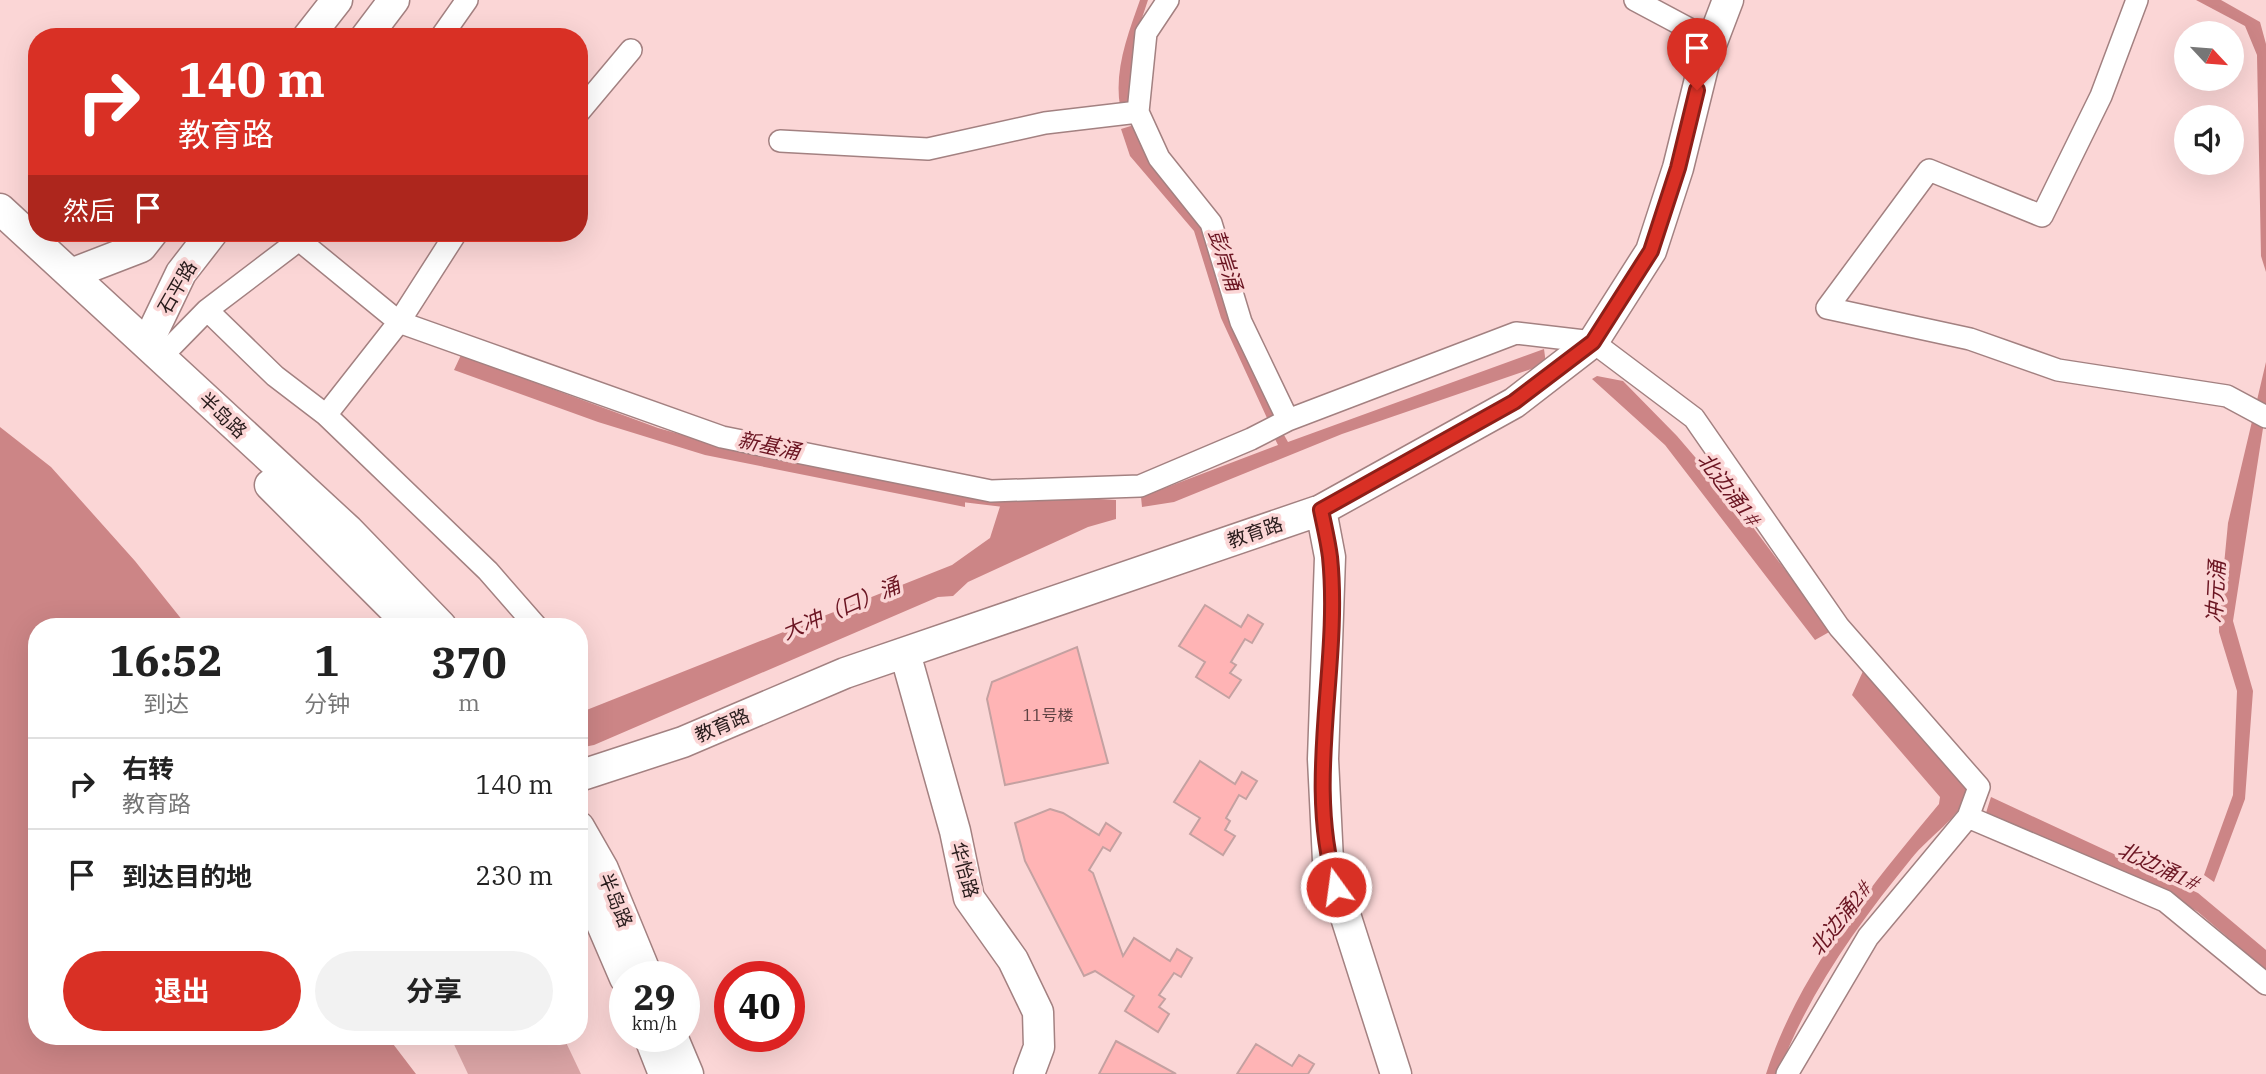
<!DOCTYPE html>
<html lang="zh">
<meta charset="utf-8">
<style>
body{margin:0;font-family:"IBM Plex Serif","Noto Sans SC",serif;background:#f2f2f2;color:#222;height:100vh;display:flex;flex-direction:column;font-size:26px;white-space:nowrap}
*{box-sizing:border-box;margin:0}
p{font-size:23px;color:#767676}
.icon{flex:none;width:38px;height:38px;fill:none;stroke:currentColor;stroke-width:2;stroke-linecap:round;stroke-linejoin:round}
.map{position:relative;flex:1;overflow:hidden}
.sheet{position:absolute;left:28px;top:618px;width:560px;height:427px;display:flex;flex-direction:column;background:#fff;border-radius:28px;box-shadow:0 7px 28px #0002}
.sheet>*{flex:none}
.top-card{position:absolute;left:28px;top:28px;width:560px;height:214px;border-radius:28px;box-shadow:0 7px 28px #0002;background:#d93025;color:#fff;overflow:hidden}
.needle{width:46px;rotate:116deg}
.tools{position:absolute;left:2174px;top:21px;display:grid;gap:14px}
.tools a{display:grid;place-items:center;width:70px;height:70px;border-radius:50%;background:#fff;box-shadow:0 7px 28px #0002;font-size:35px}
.speed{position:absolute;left:609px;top:961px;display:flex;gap:14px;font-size:35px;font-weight:700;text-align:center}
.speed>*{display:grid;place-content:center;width:91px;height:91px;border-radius:50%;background:#fff;box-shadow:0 7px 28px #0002;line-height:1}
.speed small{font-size:18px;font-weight:400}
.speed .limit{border:10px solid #d22;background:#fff;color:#111}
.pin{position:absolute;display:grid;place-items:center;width:60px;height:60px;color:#fff;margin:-72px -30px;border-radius:50% 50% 50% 0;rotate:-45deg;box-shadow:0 0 7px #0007}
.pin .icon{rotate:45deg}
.me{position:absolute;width:77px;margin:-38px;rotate:346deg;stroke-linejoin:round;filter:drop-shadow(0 0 5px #0008)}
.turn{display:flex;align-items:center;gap:24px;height:147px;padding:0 35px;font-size:32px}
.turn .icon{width:91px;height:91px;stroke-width:2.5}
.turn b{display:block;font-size:49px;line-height:60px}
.then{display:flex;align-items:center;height:66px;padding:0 35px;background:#0003;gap:14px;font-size:26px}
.eta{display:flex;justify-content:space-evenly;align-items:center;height:119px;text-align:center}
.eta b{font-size:42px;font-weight:700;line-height:49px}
.primary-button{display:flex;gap:14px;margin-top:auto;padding:14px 35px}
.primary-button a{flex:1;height:80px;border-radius:42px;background:#d93025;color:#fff;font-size:28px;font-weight:700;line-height:80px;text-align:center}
.primary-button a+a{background:#f2f2f2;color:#222}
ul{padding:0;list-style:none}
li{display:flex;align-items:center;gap:21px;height:91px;padding:0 35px;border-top:2px solid #e0e0e0}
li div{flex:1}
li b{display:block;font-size:26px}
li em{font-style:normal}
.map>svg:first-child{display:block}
.green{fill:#d9a3a4}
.water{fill:#cc8586}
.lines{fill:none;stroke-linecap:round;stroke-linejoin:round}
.stream{stroke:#cc8586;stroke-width:5}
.building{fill:#ffb4b5;stroke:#c4a1a1;stroke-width:2}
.street-casing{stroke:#a38181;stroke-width:24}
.secondary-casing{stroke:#a38181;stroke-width:33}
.street{stroke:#fff;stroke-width:21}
.secondary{stroke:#fff;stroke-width:30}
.route-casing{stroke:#8d1f18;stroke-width:18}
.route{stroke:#d93025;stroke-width:12}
.labels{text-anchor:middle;stroke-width:7;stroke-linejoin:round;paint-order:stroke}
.number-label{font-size:16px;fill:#5e4142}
.street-label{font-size:19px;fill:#281b1b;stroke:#fbd6d6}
.water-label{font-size:21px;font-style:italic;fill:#6b1522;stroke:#fbd6d6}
</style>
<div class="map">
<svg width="2266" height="1074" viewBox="0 0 2266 1074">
<rect width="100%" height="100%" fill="#fbd6d6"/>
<path class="green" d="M450,1036H563L581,1074H468Z"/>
<path class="water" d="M1140,0H1148L1139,27L1130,106H1120C1114,70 1128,34 1140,0Z
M2196,0H2221L2260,22L2266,44V272L2261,256L2257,55L2245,26Z
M1134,125L1153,167L1202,221L1274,415L1267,418L1221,318L1194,231L1130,156L1121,129Z
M1544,349L1546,364L1342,434L1174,502L1142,507L1141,497L1278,445L1275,439L1284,435L1288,442Z
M461,355L658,428L747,453L965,493V507L705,455L598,422L454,370Z
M2266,362V409L2233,621L2253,691L2245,799L2214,882L2204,875L2233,795L2237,691L2219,632V617L2228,523Z
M1597,376L1623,381L1677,436L1737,506L1831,631L1815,640L1665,445L1592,379Z
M0,427L51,467L135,561L187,626H37V1036H387L416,1074H0Z
M1015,494L1116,500V519L1088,527L968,582L953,596L938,597L594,745L579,748V713L952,565L990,538L1003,497Z
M1864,669L1970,790C1958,820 1931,834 1911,859C1858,924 1807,995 1778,1074H1766C1799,972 1871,886 1939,804L1940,797L1852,695Z
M1991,797L2198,893L2266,950V970L2198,912L2161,889L1985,816Z"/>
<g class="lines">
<path class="stream" d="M958,499L1008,505"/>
</g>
<path class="building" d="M1205,605L1241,627L1248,615L1263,624L1252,643L1245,639L1231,662L1236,665L1230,673L1241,680L1229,698L1196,677L1205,662L1179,646Z
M1077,647L1108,763L1005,785L987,699L992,682Z
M1200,761L1235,784L1242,772L1257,781L1246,799L1239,795L1226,818L1230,821L1225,830L1235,836L1223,855L1190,834L1200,818L1174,802Z
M1050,809L1063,813L1099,835L1106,823L1121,833L1110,851L1103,847L1089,870L1093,873L1123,956L1134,938L1170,961L1177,949L1192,958L1181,977L1174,973L1159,995L1165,999L1159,1007L1169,1014L1158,1032L1125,1011L1134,996L1095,971L1084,976L1025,861L1015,823Z
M1116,1041L1176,1074H1099Z
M1256,1044L1292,1066L1299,1055L1314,1064L1308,1074H1237Z"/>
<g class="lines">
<defs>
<path id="street" d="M1168,0L1146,33L1138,112L1159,158L1211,223L1241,322L1288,420
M1635,0L1712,41
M2137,0L2101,96L2042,216L1929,170L1827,308L1970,339L2058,370L2227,396L2266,417
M441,37L467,0
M579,112L631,50
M780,141L928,149L1045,123L1138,112
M299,240L399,322L722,437L991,491L1140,486L1251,439L1288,420L1516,333L1593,342L1694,418L1839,627L1979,787L1968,817L2165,901L2266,984
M207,310L275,376L326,415L488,571L536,626
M161,357L207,310L299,240L304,233
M326,415L399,322L456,233
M1787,1074L1868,937L1968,817"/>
<path id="secondary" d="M308,37L337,0
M366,37L394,0
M0,209L348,530L441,626
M71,274L141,247L152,233
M147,344L181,273L212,233
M270,485L411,626
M1321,510L1330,557L1323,759L1328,861L1396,1074
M905,653L955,831L969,898L1013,960L1038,1012L1039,1047L1029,1074
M579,776L683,742L845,673L1321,510L1514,403L1593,342L1651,251L1678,168L1704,63L1728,0
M579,827L603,869L647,976
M579,871L625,978
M649,1036L664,1074
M672,1036L688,1074"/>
</defs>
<use href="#street" class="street-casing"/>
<use href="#secondary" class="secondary-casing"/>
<use href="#street" class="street"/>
<use href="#secondary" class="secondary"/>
</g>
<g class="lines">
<defs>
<path id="route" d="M1336,887C1304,779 1341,667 1330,557C1328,541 1324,525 1321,510L1514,402L1593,342L1651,251L1678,168L1697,90"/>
</defs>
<use href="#route" class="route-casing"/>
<use href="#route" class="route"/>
</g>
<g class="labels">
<g class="number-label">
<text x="1048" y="721">11号楼</text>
</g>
<g class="street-label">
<text transform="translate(177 287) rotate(-60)" y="7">石平路</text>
<text transform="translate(223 415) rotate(43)" y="7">半岛路</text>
<text transform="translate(1255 532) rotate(-19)" y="7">教育路</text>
<text transform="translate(722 725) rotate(-23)" y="7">教育路</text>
<text transform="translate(965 870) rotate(75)" y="7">华怡路</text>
<text transform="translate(616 900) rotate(67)" y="7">半岛路</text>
</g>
<g class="water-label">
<text transform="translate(1225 260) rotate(72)" y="7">彭岸涌</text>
<text transform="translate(769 446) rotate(12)" y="7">新基涌</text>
<text transform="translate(1729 490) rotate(52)" y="7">北边涌1#</text>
<text transform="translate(2216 592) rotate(-87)" y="7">冲元涌</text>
<text transform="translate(841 609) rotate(-23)" y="7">大冲（口）涌</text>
<text transform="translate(2159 867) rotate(25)" y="7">北边涌1#</text>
<text transform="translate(1841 918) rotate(-52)" y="7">北边涌2#</text>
</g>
</g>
</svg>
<div class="tools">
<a><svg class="needle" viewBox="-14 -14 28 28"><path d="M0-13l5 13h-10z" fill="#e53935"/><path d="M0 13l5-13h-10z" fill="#767676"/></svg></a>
<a><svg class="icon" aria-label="sound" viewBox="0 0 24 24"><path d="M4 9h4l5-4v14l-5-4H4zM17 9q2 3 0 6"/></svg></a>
</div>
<div class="speed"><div>29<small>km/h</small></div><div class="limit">40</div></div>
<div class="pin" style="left:1697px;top:90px;background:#d93025"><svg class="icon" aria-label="arrive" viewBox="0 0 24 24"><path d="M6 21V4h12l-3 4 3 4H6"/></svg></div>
<svg class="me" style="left:1336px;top:887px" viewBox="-20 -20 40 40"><circle r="17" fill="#d93025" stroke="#fff" stroke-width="3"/><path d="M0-11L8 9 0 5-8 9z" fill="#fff"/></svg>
<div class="top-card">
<div class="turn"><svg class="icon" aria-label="right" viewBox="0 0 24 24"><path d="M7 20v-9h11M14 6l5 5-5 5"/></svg><div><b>140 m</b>教育路</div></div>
<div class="then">然后<svg class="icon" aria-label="arrive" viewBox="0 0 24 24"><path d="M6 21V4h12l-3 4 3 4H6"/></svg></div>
</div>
<section class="sheet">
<div class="eta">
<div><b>16:52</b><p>到达</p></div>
<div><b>1</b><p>分钟</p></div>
<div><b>370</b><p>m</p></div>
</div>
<ul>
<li><svg class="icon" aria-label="right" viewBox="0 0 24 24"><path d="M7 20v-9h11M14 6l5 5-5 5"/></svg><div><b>右转</b><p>教育路</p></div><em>140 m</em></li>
<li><svg class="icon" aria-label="arrive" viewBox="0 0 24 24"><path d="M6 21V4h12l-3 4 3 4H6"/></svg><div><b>到达目的地</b></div><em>230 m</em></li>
</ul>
<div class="primary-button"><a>退出</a><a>分享</a></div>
</section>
</div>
